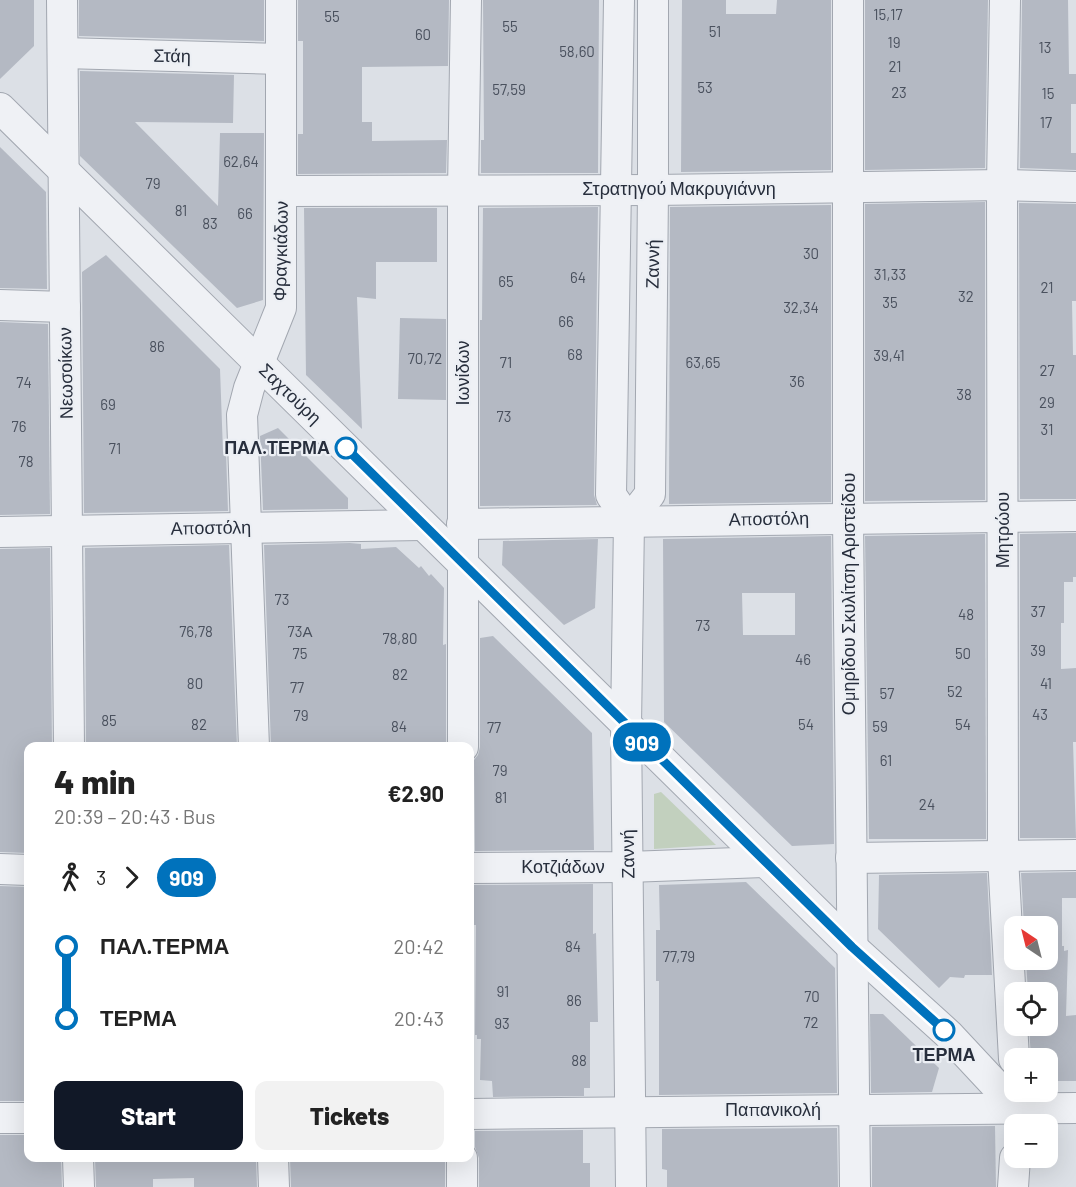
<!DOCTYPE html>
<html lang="en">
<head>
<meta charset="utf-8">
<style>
	body { margin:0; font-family:Barlow,sans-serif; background:#f2f2f2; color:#222; height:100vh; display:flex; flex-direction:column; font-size:22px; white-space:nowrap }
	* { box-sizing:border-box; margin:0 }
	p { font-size:20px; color:#767676 }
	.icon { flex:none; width:33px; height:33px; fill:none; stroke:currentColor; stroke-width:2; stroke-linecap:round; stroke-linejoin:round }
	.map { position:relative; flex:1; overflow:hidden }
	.sheet { position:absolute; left:24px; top:742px; width:450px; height:420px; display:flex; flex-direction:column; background:#fff; border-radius:12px; box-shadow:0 6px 24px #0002 }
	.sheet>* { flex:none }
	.badge { padding:0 12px; border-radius:20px; font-size:21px; line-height:39px }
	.needle { width:39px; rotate:325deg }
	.buttons { position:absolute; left:1004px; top:916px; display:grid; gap:12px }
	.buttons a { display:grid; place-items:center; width:54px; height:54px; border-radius:12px; background:#fff; box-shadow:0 6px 24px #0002; font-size:30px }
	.map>.badge { position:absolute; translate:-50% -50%; box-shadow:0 0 0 3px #fff }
	.legs { display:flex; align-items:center; gap:9px; height:66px; padding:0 30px; font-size:20px }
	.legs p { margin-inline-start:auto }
	.overview { display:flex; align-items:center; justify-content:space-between; height:102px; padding:0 30px }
	h1 { font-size:33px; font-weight:800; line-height:45px }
	.button { display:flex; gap:12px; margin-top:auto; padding:12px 30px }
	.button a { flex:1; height:69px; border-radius:12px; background:#111827; color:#fff; font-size:24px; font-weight:800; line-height:69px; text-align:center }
	.button a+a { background:#f2f2f2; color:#222 }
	ul { padding:0 30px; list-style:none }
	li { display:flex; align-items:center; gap:21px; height:72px; font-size:22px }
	li i { display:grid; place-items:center; width:9px; height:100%; margin:0 8px; background:currentColor }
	li i::after { content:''; width:15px; height:15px; margin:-8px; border:4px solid; border-radius:50%; background:#fff }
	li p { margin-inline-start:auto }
	li:first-child i { background:linear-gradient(#0000 50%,currentColor 0) }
	li:last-child i { background:linear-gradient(currentColor 50%,#0000 0) }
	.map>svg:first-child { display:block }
</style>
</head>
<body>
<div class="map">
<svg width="1076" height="1187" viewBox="0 0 1076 1187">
	<rect width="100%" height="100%" fill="#dce0e6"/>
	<path fill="#c2d0be" d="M661 792 716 845 654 849V794Z"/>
	<g fill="#b4b9c3" fill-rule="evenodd">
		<path d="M0 0H34V46L0 79Z"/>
		<path d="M79 0H264V41L79 36Z"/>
		<path d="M298 0H449L448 66 362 67V122H372V141L447 140 446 173 298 174V134H303V41H298Z"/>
		<path d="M483 0H599L598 173H481V140H484Z"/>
		<path d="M682 0H726V14H776L777 0H831V170L681 172Z"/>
		<path d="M865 0H988L985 168 865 170Z"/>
		<path d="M1022 0H1068L1069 74H1076V104H1071V153H1076V170L1020 168Z"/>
		<path d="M80 71 234 75 233 123 135 122 218 206 220 133H264L263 300 237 308 80 156Z"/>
		<path d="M0 147 46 192 47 289 0 288Z"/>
		<path d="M985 202V500L865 501V204Z"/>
		<path d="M1019 203 1076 204V301H1072L1073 355H1076V499H1020Z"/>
		<path d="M831 205V502L669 504 670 207Z"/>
		<path d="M598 207 594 495 597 505 480 506V320H482L483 208Z"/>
		<path d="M304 208H437V262H376V299L357 297 362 429 306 375Z"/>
		<path d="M106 255 220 369 223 452 226 451 228 511 84 513 82 272Z"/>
		<path d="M400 318 446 319V400L398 399Z"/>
		<path d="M0 322 48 324 50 514 0 515Z"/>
		<path d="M278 428 348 498V509L263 510 260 436Z"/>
		<path d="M1076 533V577H1073V582H1064V623H1061V669L1076 668V742H1073L1076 838H1020V534Z"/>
		<path d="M985 534 986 839H869L865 536Z"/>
		<path d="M831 536 834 844 792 846 664 722 663 539ZM742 593H795V635H743Z"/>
		<path d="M598 539 595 608 564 625 502 565 503 541Z"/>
		<path d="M350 543 361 544V549L396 547 419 568 421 566 429 576 431 574 444 588 443 645 446 644V747H271L264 545Z"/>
		<path d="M229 545 237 747H86L85 548Z"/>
		<path d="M50 548 52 747H28V853L0 852V549Z"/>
		<path d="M493 636 592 733 594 850 475 851 474 760 478 755 480 747V638Z"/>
		<path d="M1076 872V898H1062V946H1064V951L1068 950 1066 1016 1076 1015V1081H1054L1047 1074V1059H1031L1029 1026H1047V993H1028L1026 960H1047V927H1024L1021 873Z"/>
		<path d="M987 873 992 975H965L964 978 950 977 939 988 878 929 879 875Z"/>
		<path d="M746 882 835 968 837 1093 659 1095V981H656V930H660L659 885Z"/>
		<path d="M593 884V934L596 933 598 1022H590V1088H584V1096L493 1097 492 1081 480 1080 481 1039H477V1035H475L476 925H473L474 885Z"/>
		<path d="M0 886 28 887V1101H0Z"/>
		<path d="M870 1014H883L939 1068 932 1092 871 1093Z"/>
		<path d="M995 1126 996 1187H872V1127Z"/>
		<path d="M837 1128 838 1187H667V1170L662 1169V1129Z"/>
		<path d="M583 1130V1163H590V1187H479V1158L475 1147V1131Z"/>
		<path d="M0 1135H28V1158H61L62 1187H0Z"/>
		<path d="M95 1158H256L257 1187H194V1178L153 1179V1187H96Z"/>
		<path d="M290 1158H445V1187H291Z"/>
	</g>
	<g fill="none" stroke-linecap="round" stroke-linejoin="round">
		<g stroke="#a2a7b0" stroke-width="32">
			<g id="minor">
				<path d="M62 0C63 249 68 498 69 747"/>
				<path d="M619 0 611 495 629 521 626 726 631 1187"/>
				<path d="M848 0V518L855 1187"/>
				<path d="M1005 0 1002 185 1003 857 1014 1059"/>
				<path d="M63 53 281 59"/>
				<path d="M0 108 852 947 948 1034 1017 1108"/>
				<path d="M282 191 653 190 1002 185 1076 187"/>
				<path d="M0 305 65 307"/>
				<path d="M629 521 650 494 653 190V0"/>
				<path d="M462 524 1076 516"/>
				<path d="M0 532 422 525"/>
				<path d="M254 747 242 415 249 388 281 308V0"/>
				<path d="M463 747V191L466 0"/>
				<path d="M851 858 1076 855"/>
				<path d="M470 868 628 867 765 862"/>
				<path d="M0 869 28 870"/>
				<path d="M470 1114 1076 1108"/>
				<path d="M0 1118H28"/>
				<path d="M78 1158 79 1187"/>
				<path d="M273 1158 274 1187"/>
				<path d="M462 1158V1187"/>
				<path d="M1013 1187 1015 1158"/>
			</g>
		</g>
		<use href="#minor" stroke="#eff1f5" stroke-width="30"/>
	</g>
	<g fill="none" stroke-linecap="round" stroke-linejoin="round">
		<g stroke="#fff" stroke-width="14">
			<path id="line-1" d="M346 448 852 947 944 1030"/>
		</g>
		<use href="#line-1" stroke="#0072bc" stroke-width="9"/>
	</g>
	<g fill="#fff" stroke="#0072bc" stroke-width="3">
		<circle cx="346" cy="448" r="10"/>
		<circle cx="944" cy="1030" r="10"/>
	</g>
	<g text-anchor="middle" stroke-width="4.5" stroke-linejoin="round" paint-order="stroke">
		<g font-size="15" fill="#4a515e">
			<text x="888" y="20">15,17</text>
			<text x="332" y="22">55</text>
			<text x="510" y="32">55</text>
			<text x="715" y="37">51</text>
			<text x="423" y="40">60</text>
			<text x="894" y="48">19</text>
			<text x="1045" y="53">13</text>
			<text x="577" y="57">58,60</text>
			<text x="895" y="72">21</text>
			<text x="705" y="93">53</text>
			<text x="509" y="95">57,59</text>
			<text x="899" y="98">23</text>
			<text x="1048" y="99">15</text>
			<text x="1046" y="128">17</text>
			<text x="241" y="167">62,64</text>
			<text x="153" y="189">79</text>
			<text x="181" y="216">81</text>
			<text x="245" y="219">66</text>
			<text x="210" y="229">83</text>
			<text x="811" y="259">30</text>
			<text x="890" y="280">31,33</text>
			<text x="578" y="283">64</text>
			<text x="506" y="287">65</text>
			<text x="1047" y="293">21</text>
			<text x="966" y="302">32</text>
			<text x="890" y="308">35</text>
			<text x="801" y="313">32,34</text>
			<text x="566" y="327">66</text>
			<text x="157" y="352">86</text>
			<text x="575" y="360">68</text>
			<text x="889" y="361">39,41</text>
			<text x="425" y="364">70,72</text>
			<text x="506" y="368">71</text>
			<text x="703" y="368">63,65</text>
			<text x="1047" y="376">27</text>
			<text x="797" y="387">36</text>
			<text x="24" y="388">74</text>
			<text x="964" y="400">38</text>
			<text x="1047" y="408">29</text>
			<text x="108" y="410">69</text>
			<text x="504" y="422">73</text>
			<text x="19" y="432">76</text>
			<text x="1047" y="435">31</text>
			<text x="115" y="454">71</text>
			<text x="26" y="467">78</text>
			<text x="282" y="605">73</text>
			<text x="1038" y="617">37</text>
			<text x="966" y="620">48</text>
			<text x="703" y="631">73</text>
			<text x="196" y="637">76,78</text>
			<text x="300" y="637">73Α</text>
			<text x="400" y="644">78,80</text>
			<text x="1038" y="656">39</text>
			<text x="300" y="659">75</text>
			<text x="963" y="659">50</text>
			<text x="803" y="665">46</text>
			<text x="400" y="680">82</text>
			<text x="195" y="689">80</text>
			<text x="1046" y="689">41</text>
			<text x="297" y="693">77</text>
			<text x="955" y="697">52</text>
			<text x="887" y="699">57</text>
			<text x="1040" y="720">43</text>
			<text x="301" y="721">79</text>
			<text x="109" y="726">85</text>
			<text x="199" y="730">82</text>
			<text x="806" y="730">54</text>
			<text x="963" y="730">54</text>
			<text x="399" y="732">84</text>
			<text x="880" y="732">59</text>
			<text x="494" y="733">77</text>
			<text x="886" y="766">61</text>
			<text x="500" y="776">79</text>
			<text x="501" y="803">81</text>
			<text x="927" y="810">24</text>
			<text x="573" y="952">84</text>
			<text x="679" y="962">77,79</text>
			<text x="503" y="997">91</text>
			<text x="812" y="1002">70</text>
			<text x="574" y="1006">86</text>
			<text x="811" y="1028">72</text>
			<text x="502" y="1029">93</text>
			<text x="579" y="1066">88</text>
		</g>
		<g font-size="18" fill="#272e3c" stroke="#eceff4">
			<text transform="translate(172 56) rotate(1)" y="6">Στάη</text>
			<text x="679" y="195">Στρατηγού Μακρυγιάννη</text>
			<text transform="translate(281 251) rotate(-89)" y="6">Φραγκιάδων</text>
			<text transform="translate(653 264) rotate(-89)" y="6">Ζαννή</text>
			<text transform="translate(66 373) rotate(-91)" y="6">Νεωσοίκων</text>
			<text transform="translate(463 373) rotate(-90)" y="6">Ιωνίδων</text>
			<text transform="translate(290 394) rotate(44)" y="6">Σαχτούρη</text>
			<text transform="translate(769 519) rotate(-1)" y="6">Αποστόλη</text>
			<text transform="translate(211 528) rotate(-1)" y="6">Αποστόλη</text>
			<text transform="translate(1003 530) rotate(-90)" y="6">Μητρώου</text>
			<text transform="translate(849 594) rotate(-90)" y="6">Ομηρίδου Σκυλίτση Αριστείδου</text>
			<text transform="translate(628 854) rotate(-91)" y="6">Ζαννή</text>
			<text x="563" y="873">Κοτζιάδων</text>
			<text x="773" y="1116">Παπανικολή</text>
		</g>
		<g font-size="18" font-weight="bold" fill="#272e3c" stroke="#eceff4" text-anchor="end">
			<text x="330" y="454">ΠΑΛ.ΤΕΡΜΑ</text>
			<text x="944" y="1061" text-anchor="middle">ΤΕΡΜΑ</text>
		</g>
	</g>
</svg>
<div class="buttons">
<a><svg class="needle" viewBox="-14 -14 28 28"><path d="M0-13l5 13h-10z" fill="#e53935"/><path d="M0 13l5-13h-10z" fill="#767676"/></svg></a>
<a><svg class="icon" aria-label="locate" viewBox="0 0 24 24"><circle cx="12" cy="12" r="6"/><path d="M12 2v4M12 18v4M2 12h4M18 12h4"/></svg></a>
<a>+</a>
<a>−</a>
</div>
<b class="badge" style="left:642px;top:742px;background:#0072bc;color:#fff">909</b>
<section class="sheet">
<div class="overview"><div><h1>4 min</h1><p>20:39 – 20:43 · Bus</p></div><b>€2.90</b></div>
<div class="legs"><svg class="icon" aria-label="walk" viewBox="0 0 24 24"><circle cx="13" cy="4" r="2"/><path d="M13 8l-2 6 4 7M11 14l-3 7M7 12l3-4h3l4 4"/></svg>3<svg class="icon" aria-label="forward" viewBox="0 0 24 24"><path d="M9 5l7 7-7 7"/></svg><b class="badge" style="background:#0072bc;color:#fff">909</b></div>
<ul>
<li><i style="color:#0072bc"></i><b>ΠΑΛ.ΤΕΡΜΑ</b><p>20:42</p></li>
<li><i style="color:#0072bc"></i><b>ΤΕΡΜΑ</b><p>20:43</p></li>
</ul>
<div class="button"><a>Start</a><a>Tickets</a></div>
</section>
</div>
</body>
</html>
